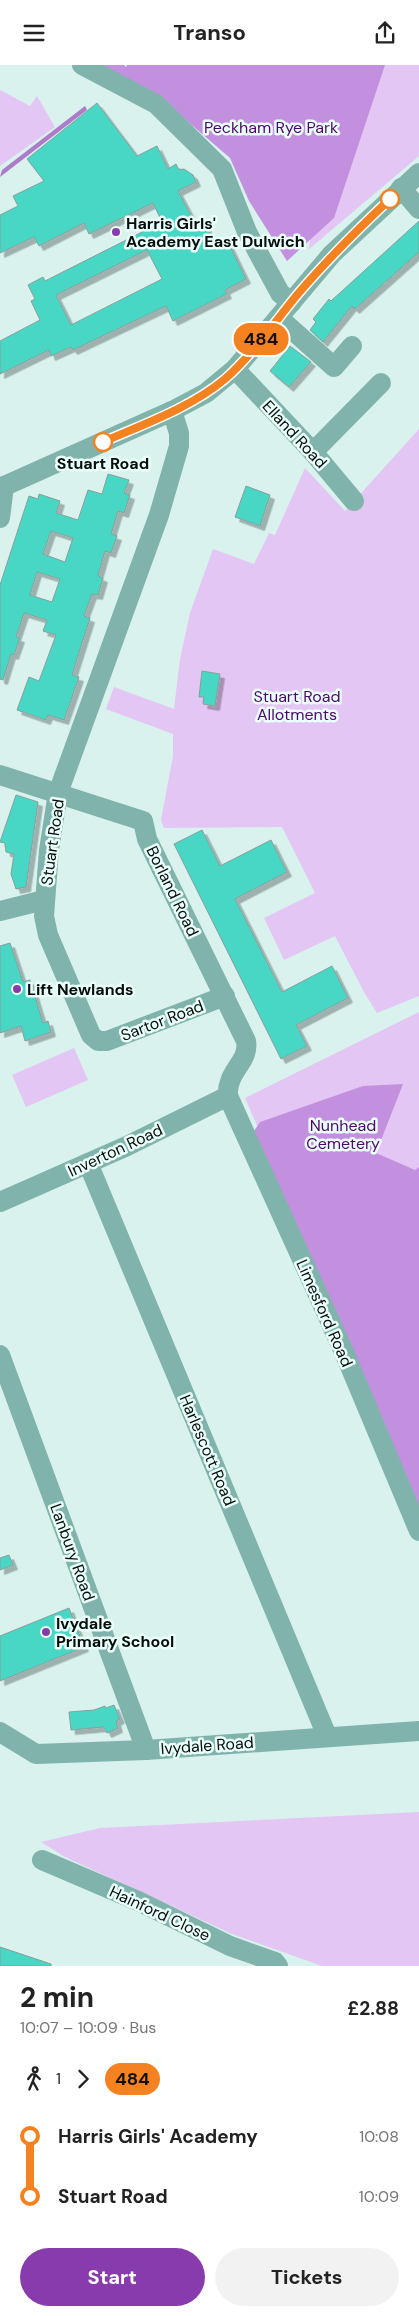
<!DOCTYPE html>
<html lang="en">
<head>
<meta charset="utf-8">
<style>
	body { margin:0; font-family:"DM Sans",sans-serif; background:#f2f2f2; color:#222; height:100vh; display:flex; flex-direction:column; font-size:19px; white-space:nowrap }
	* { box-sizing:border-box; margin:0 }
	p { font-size:16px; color:#767676 }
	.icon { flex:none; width:28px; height:28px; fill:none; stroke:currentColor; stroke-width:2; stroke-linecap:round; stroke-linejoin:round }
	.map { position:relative; height:1901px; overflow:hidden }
	.details { display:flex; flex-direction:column; background:#fff; flex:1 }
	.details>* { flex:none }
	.badge { padding:0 10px; border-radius:16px; font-size:18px; line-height:32px }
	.map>.badge { position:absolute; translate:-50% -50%; box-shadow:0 0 0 2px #fff }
	.legs { display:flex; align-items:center; gap:8px; height:55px; padding:0 20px; font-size:16px }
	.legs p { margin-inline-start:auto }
	.summary { display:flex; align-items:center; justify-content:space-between; height:85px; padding:0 20px }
	h1 { font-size:28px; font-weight:700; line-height:38px }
	.cta { display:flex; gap:10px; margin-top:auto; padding:10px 20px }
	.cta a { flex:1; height:58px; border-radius:30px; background:#873bac; color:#fff; font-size:20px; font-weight:700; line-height:58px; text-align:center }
	.cta a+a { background:#f2f2f2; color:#222 }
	ul { padding:0 20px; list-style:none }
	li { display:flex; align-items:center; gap:18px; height:60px; font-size:19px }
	li i { display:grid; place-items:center; width:8px; height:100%; margin:0 6px; background:currentColor }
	li i::after { content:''; width:12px; height:12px; margin:-6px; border:4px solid; border-radius:50%; background:#fff }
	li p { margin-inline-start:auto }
	li:first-child i { background:linear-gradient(#0000 50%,currentColor 0) }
	li:last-child i { background:linear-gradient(currentColor 50%,#0000 0) }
	header { display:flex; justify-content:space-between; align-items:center; height:65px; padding:0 20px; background:#fff; font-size:22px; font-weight:700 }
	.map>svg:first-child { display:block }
</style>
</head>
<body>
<header><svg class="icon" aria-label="menu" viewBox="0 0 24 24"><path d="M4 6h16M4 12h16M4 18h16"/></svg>Transo<svg class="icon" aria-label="share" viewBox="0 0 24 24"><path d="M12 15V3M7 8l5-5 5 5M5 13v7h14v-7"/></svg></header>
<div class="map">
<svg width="419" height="1901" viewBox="0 0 419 1901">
	<defs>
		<filter id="shadow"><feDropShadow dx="4.5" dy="4.5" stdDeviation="0" flood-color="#0004"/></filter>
	</defs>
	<rect width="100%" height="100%" fill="#d9f2ed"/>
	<g fill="#e3c6f4">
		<path d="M356 0H419V91L308 185Z"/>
		<path d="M0 25 30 41 37 31 55 62 0 101Z"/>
		<path d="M419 364V931L377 948 364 927 335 871 284 895 264 853 315 828 282 762 164 763 161 755 173 691V669L106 644 114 622 174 644 180 594 190 548 213 484 254 499 269 468 275 470 305 403 345 446Z"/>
		<path d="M419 947V1432L245 1033Z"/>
		<path d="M74 983 88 1015 26 1042 12 1010Z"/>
		<path d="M419 1747V1901H322L232 1869 65 1792 41 1777 100 1763Z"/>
	</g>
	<g fill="#c390df">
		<path d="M101 0H124L126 2 127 0H385L334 153 287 196 249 136 230 93 158 31Z"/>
		<path d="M403 1019 376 1088 415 1105 419 1102V1455L248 1075 260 1057 363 1021Z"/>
	</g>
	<path fill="#ad7bc9" d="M85 41 87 45 0 112 2 105Z"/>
	<g fill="#48d7c5" stroke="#879f9b" fill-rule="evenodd" filter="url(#shadow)">
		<path d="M97 38 137 91 157 81 168 104 176 99 179 105 184 104 193 110 196 117 178 126 196 160 204 157 215 179 226 173 246 214 225 225 227 229 173 256 166 241 73 285 71 282 51 291 49 285 0 309V276L40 255 31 236 35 234 28 220 43 212 45 216 162 157 153 138 89 169 84 158 39 181 34 172 0 188V150L18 141 13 131 44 116 27 94ZM147 185 162 214 71 260 56 230Z"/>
		<path d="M419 156V187L355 244 352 241 323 277 310 265 316 257 313 254 329 234 331 236Z"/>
		<path d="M290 281 311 297 289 322 270 306Z"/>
		<path d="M108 409 129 415 124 428 130 430 124 448 118 446 111 469 117 471 111 488 105 486 98 511 103 513 98 530 92 529 84 551 90 553 72 610 79 612 64 655 48 650 46 655 17 645 29 612 39 616 56 570 43 566 47 555 24 548 16 572 20 573 14 590 11 589 3 615 0 614V520L29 431 38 434 39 429 60 436 56 448 78 455 88 425 102 429ZM51 466 73 473 65 497 43 489ZM37 507 60 514 52 537 30 530Z"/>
		<path d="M246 421 270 430 260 461 235 452Z"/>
		<path d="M202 606 220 609 215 641 203 639 204 632H199Z"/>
		<path d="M16 730 38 737 26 822 16 824 11 809 14 789 6 787 5 778 0 777Z"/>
		<path d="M202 765 220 801 271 775 287 807 235 834 282 927 332 901 348 933 296 960 307 981 281 994 174 779Z"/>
		<path d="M10 878 23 917 30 915 43 958 48 956 51 967 25 976 21 961 0 968V881Z"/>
		<path d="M9 1490 13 1500 0 1505V1493Z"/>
		<path d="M69 1543 84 1582 0 1616V1571Z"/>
		<path d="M114 1640 120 1654 116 1656 118 1663 107 1668 104 1662 71 1665 69 1647 94 1645 105 1641 106 1643Z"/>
		<path d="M0 1882 51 1899V1901H0Z"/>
	</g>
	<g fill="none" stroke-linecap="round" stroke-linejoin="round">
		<g stroke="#80b3ab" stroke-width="20">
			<path d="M82 0 156 39 222 104 247 167 280 228 291 238"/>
			<path d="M401 123 419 144"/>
			<path d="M279 253 334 302 352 281"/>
			<path d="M235 304 313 387 354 436"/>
			<path d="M172 346 179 368V381L159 450 58 728 49 785 44 851 48 870 91 970 98 976H107L225 931"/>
			<path d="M313 387 381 318"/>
			<path d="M0 423 172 346 206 328 235 304 332 189 419 108"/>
			<path d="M0 453 4 421"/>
			<path d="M0 710 143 756 147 774 246 976C250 997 226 1006 228 1031L344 1287 419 1466"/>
			<path d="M0 846 44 835"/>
			<path d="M88 1098 327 1671"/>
			<path d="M0 1137 127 1081 228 1031"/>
			<path d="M0 1290 146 1685"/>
			<path d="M0 1667 36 1689 146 1685 419 1666"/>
			<path d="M42 1795 138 1836 230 1881 275 1897 278 1901"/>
		</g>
	</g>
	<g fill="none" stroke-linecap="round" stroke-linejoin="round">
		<g stroke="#fff" stroke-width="11">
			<path id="line-1" d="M103 377C144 359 190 343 225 314 252 290 274 258 297 230 326 196 357 165 390 134"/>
		</g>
		<use href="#line-1" stroke="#f58220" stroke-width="8"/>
	</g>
	<g fill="#fff" stroke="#f58220" stroke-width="2.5">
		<circle cx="390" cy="134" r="9"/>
		<circle cx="103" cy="377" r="9"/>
	</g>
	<g fill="#873bac" stroke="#eafefa" stroke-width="2">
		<circle cx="116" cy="167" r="5"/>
		<circle cx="17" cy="924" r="5"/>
		<circle cx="46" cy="1567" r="5"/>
	</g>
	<g text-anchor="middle" stroke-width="5" stroke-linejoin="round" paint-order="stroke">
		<g font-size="16" fill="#4d0669" stroke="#eafefa">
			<text x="271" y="68">Peckham Rye Park</text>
			<text x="297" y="637">Stuart Road<tspan x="297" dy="18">Allotments</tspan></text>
			<text x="343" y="1066">Nunhead<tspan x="343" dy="18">Cemetery</tspan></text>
		</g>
		<g font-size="16" font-weight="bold" fill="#060e0d" stroke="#eafefa" text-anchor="start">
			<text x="126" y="164">Harris Girls'<tspan x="126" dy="18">Academy East Dulwich</tspan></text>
			<text x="27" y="930">Lift Newlands</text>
			<text x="56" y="1564">Ivydale<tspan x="56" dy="18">Primary School</tspan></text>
		</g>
		<g font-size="16" fill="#060e0d" stroke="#eafefa">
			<text transform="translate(295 369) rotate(47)" y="6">Elland Road</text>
			<text transform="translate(52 777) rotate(-82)" y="6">Stuart Road</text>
			<text transform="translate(173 826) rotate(64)" y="6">Borland Road</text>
			<text transform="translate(162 955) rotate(-21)" y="6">Sartor Road</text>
			<text transform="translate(115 1085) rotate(-25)" y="6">Inverton Road</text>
			<text transform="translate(325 1248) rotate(66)" y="6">Limesford Road</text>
			<text transform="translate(208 1385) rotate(67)" y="6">Harlescott Road</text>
			<text transform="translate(73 1487) rotate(70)" y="6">Lanbury Road</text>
			<text transform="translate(207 1680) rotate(-4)" y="6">Ivydale Road</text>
			<text transform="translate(160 1848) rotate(25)" y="6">Hainford Close</text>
		</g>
		<g font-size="16" font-weight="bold" fill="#060e0d" stroke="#eafefa">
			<text x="103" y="404">Stuart Road</text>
		</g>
	</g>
</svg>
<b class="badge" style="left:261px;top:274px;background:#f58220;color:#111">484</b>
</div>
<section class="details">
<div class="summary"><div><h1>2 min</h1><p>10:07 – 10:09 · Bus</p></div><b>£2.88</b></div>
<div class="legs"><svg class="icon" aria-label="walk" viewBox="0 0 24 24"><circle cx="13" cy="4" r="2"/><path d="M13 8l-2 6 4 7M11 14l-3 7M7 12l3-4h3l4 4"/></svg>1<svg class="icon" aria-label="forward" viewBox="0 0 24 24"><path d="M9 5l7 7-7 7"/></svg><b class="badge" style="background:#f58220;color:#111">484</b></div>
<ul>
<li><i style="color:#f58220"></i><b>Harris Girls' Academy</b><p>10:08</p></li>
<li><i style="color:#f58220"></i><b>Stuart Road</b><p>10:09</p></li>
</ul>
<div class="cta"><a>Start</a><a>Tickets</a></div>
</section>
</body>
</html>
